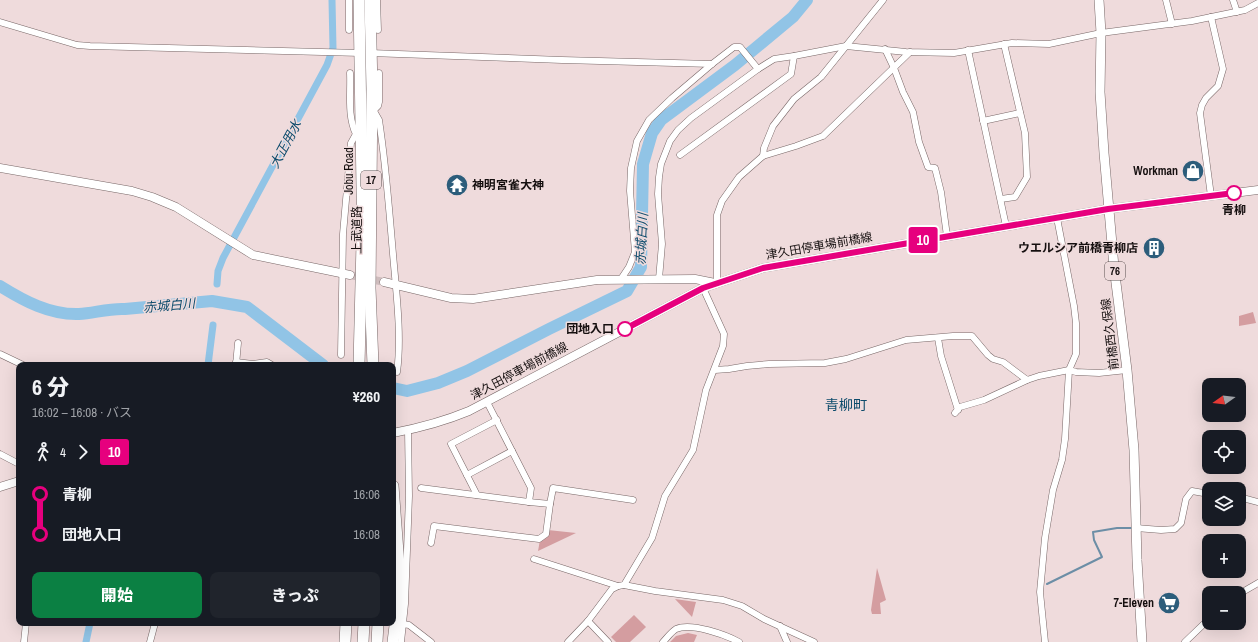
<!DOCTYPE html>
<html lang="ja">
<head>
<meta charset="utf-8">
<style>
	body { margin:0; font-family:"Archivo Narrow","Noto Sans JP",sans-serif; background:#20242c; color:#f1f3f6; height:100vh; display:flex; flex-direction:column; font-size:15px; white-space:nowrap }
	* { box-sizing:border-box; margin:0 }
	p { font-size:13px; color:#9ea1a6 }
	.icon { flex:none; width:22px; height:22px; fill:none; stroke:currentColor; stroke-width:2; stroke-linecap:round; stroke-linejoin:round }
	.map { position:relative; flex:1; overflow:hidden }
	.sheet { position:absolute; left:16px; top:362px; width:380px; height:264px; display:flex; flex-direction:column; background:#171b24; border-radius:8px; box-shadow:0 4px 16px #0002 }
	.sheet>* { flex:none }
	.badge { padding:0 8px; border-radius:3px; font-size:14px; line-height:26px }
	.needle { width:26px; rotate:256deg }
	.controls { position:absolute; left:1202px; top:378px; display:grid; gap:8px }
	.controls a { display:grid; place-items:center; width:44px; height:44px; border-radius:8px; background:#171b24; box-shadow:0 4px 16px #0002; font-size:20px }
	.map>.badge { position:absolute; translate:-50% -50%; box-shadow:0 0 0 2px #fff }
	.legs { display:flex; align-items:center; gap:6px; height:44px; padding:0 16px; font-size:13px }
	.legs p { margin-inline-start:auto }
	.overview { display:flex; align-items:center; justify-content:space-between; height:68px; padding:0 16px }
	h1 { font-size:22px; font-weight:800; line-height:30px }
	.primary-button { display:flex; gap:8px; margin-top:auto; padding:8px 16px }
	.primary-button a { flex:1; height:46px; border-radius:8px; background:#0b8043; color:#fff; font-size:16px; font-weight:800; line-height:46px; text-align:center }
	.primary-button a+a { background:#20242c; color:#f1f3f6 }
	ul { padding:0 16px; list-style:none }
	li { display:flex; align-items:center; gap:14px; height:40px; font-size:15px }
	li i { display:grid; place-items:center; width:6px; height:100%; margin:0 5px; background:currentColor }
	li i::after { content:''; width:10px; height:10px; margin:-5px; border:3px solid; border-radius:50%; background:#171b24 }
	li p { margin-inline-start:auto }
	li:first-child i { background:linear-gradient(#0000 50%,currentColor 0) }
	li:last-child i { background:linear-gradient(currentColor 50%,#0000 0) }
	.map>svg:first-child { display:block }
</style>
</head>
<body>
<div class="map">
<svg width="1258" height="642" viewBox="0 0 1258 642">
	<rect width="100%" height="100%" fill="#efdbdc"/>
	<g fill="#d49da0">
		<path d="M1253 312 1256 323 1239 326V316Z"/>
		<path d="M548 530 576 533 538 551 540 540Z"/>
		<path d="M877 568 886 600 880 603 881 614H872L871 610Z"/>
		<path d="M675 599 696 602 692 617Z"/>
		<path d="M634 615 646 627 630 642H616L611 637Z"/>
		<path d="M688 633 697 635 694 642H670L676 636Z"/>
	</g>
	<g fill="none" stroke-linecap="round" stroke-linejoin="round">
		<path stroke="#6c8ea6" stroke-width="2" d="M1047 584 1102 557 1094 540 1093 532 1117 528H1133"/>
		<g stroke="#91c4e6" stroke-width="7">
			<path d="M217 284 218 271 223 258 327 65 333 48 332 0"/>
			<path d="M208 365 213 325"/>
			<path d="M86 642 90 623"/>
		</g>
		<g stroke="#91c4e6" stroke-width="12">
			<path d="M0 286C24 301 50 315 79 314 94 313 110 308 125 309L212 301 247 307 323 365"/>
			<path d="M393 388 407 391 438 383 467 371 549 329 627 291 641 267 643 164 652 133 661 120 735 65 793 17 807 0"/>
		</g>
		<path stroke="#cebcbd" stroke-width="8" stroke-dasharray="8 4" stroke-linecap="butt" d="M350 275 384 282"/>
		<g stroke="#786767" stroke-width="7">
			<g id="street">
				<path d="M349 0V30"/>
				<path d="M377 0 378 30"/>
				<path d="M1166 0 1172 24"/>
				<path d="M1233 0 1237 12"/>
				<path d="M0 22 77 45 90 46 361 53"/>
				<path d="M885 49 894 68 903 92 913 112 919 142 928 167 935 168 941 192 947 236"/>
				<path d="M968 50 1006 226"/>
				<path d="M370 53 562 60 712 64"/>
				<path d="M350 73C351 92 347 116 356 134"/>
				<path d="M371 112 375 113 379 120C386 165 389 209 393 254 396 290 402 336 397 372"/>
				<path d="M372 112 378 106 379 102V73"/>
				<path d="M983 121 1020 113"/>
				<path d="M680 155 791 74 794 56"/>
				<path d="M763 156 796 146 823 136 910 52"/>
				<path d="M1211 196 1200 113 1202 105 1206 98 1218 86 1223 69 1211 17"/>
				<path d="M1001 199 1015 197 1027 177 1025 133 1004 44"/>
				<path d="M621 279 629 267 635 252 630 191 631 168 637 141 649 120 672 98 712 64 734 47H740L758 69"/>
				<path d="M659 279 662 244 658 194 659 177 661 164 670 141 678 130 691 118 758 69 774 59 794 56 846 46 906 52 954 53 1012 43 1049 44 1101 33 1192 21 1245 10 1258 3"/>
				<path d="M717 283V215L722 201 739 177 763 156 764 148 773 126 794 99 821 77 883 0"/>
				<path d="M938 338 941 356 958 410"/>
				<path d="M0 354 23 365"/>
				<path d="M341 355 343 234 351 143 356 134 361 129"/>
				<path d="M236 362 253 364 267 362 272 365"/>
				<path d="M236 365 238 343"/>
				<path d="M715 370 729 369 747 366 769 364 825 363 846 359 906 340 953 336H972L988 355 993 359 1003 362 1027 380 1039 376 1069 370 1076 372 1099 373 1127 370"/>
				<path d="M955 413 960 407 984 400 1027 380"/>
				<path d="M0 454 19 464"/>
				<path d="M467 475 512 451"/>
				<path d="M421 488 529 502 531 488 487 402"/>
				<path d="M477 495 451 444 497 420"/>
				<path d="M1239 497 1258 502"/>
				<path d="M529 502 550 504 553 488 633 500"/>
				<path d="M1136 528 1161 530 1175 529 1181 523 1186 499 1192 491 1209 494"/>
				<path d="M431 543 434 526 539 539 546 534 550 504"/>
				<path d="M534 559 618 586"/>
				<path d="M624 585 655 591 723 600 742 606 764 619 814 642"/>
				<path d="M1239 594 1258 583"/>
				<path d="M588 621 608 642"/>
				<path d="M403 624 409 625 431 642"/>
				<path d="M780 626 787 642"/>
				<path d="M24 642 26 623"/>
				<path d="M150 642 155 623"/>
				<path d="M401 642 405 604 409 496 408 430"/>
				<path d="M568 642 588 621 612 589 618 586 624 585 652 538 665 496 693 450 706 390 723 346 724 334 703 288"/>
				<path d="M663 642C667 638 671 632 676 629 691 622 726 635 739 642"/>
				<path d="M1045 642 1040 592 1045 538 1053 490 1062 460 1065 439 1069 370 1076 354V323L1074 306 1057 218"/>
				<path d="M1185 642 1209 619"/>
			</g>
		</g>
		<g stroke="#786767" stroke-width="9">
			<g id="secondary">
				<path d="M0 168 132 191 152 197 176 207 253 255 350 275"/>
				<path d="M384 282 451 298 473 299 597 280 695 279 715 283"/>
				<path d="M393 433C419 428 445 421 469 411L703 288 763 268 1108 209 1258 190"/>
				<path d="M0 487 19 481"/>
			</g>
		</g>
		<g stroke="#786767" stroke-width="10">
			<path id="primary" d="M1099 0 1101 33 1100 92 1104 153 1114 267 1127 370 1134 450 1137 560 1142 642"/>
		</g>
		<g stroke="#786767" stroke-width="12">
			<g id="highway">
				<path d="M359 0 363 250"/>
				<path d="M370 0 372 89 370 288 373 365"/>
				<path d="M359 365 362 243"/>
				<path d="M393 486 399 566 398 602 393 642"/>
				<path d="M345 642 346 623"/>
				<path d="M363 642 364 623"/>
				<path d="M377 642 378 623"/>
			</g>
		</g>
		<use href="#street" stroke="#fff" stroke-width="6"/>
		<use href="#secondary" stroke="#fff" stroke-width="8"/>
		<use href="#primary" stroke="#fff" stroke-width="9"/>
		<use href="#highway" stroke="#fff" stroke-width="11"/>
	</g>
	<g fill="none" stroke-linecap="round" stroke-linejoin="round">
		<g stroke="#fff" stroke-width="9">
			<path id="line-1" d="M625 329 703 288 763 268 1108 209 1234 193"/>
		</g>
		<use href="#line-1" stroke="#e6007e" stroke-width="6"/>
	</g>
	<defs>
		<g id="shop-disc" transform="scale(1.15)"><circle r="9.5" fill="#2c5d7b" stroke="#efdbdc"/><path d="M-5-2.5h2.3a2.7 3.5 0 0 1 5.4 0H5L5.5 6h-11ZM-1.5-2.5h3a1.5 2.3 0 0 0-3 0Z" fill="#fff"/></g>
		<g id="temple-disc" transform="scale(1.15)"><circle r="9.5" fill="#2c5d7b" stroke="#efdbdc"/><path d="M0-6L5-2H3V0L6.5 2.5H4V6H1.5V3h-3V6H-4V2.5H-6.5L-3 0V-2H-5Z" fill="#fff"/></g>
		<g id="building-disc" transform="scale(1.15)"><circle r="9.5" fill="#2c5d7b" stroke="#efdbdc"/><path d="M-4-6H4V6H1V3H-1V6H-4ZM-2.5-4.3h1.7v1.8h-1.7ZM.8-4.3h1.7v1.8H.8ZM-2.5-1h1.7V.8h-1.7ZM.8-1h1.7V.8H.8Z" fill="#fff"/></g>
		<g id="supermarket-disc" transform="scale(1.15)"><circle r="9.5" fill="#2c5d7b" stroke="#efdbdc"/><path d="M-6-5.5h2.5l.6 2H6L4.5 2H-2.5L-4.4-4H-6ZM-1.5 3.2a1.3 1.3 0 1 0 .1 0ZM3 3.2a1.3 1.3 0 1 0 .1 0Z" fill="#fff"/></g>
	</defs>
	<g fill-rule="evenodd">
		<use href="#shop-disc" x="1193" y="171"/>
		<use href="#temple-disc" x="457" y="185"/>
		<use href="#building-disc" x="1154" y="248"/>
		<use href="#supermarket-disc" x="1169" y="603"/>
	</g>
	<g fill="#fff" stroke="#e6007e" stroke-width="2">
		<circle cx="1234" cy="193" r="7"/>
		<circle cx="625" cy="329" r="7"/>
	</g>
	<g text-anchor="middle" stroke-width="3" stroke-linejoin="round" paint-order="stroke">
		<g fill="#efdbdc" stroke="#564c4c" stroke-width="1">
			<rect x="361" y="171" width="20" height="18" rx="3"/>
			<rect x="1105" y="262" width="20" height="18" rx="3"/>
		</g>
		<g font-size="11" font-weight="bold" fill="#150f0f">
			<text x="371" y="184">17</text>
			<text x="1115" y="275">76</text>
		</g>
		<g font-size="12" fill="#150f0f" stroke="#efdbdc">
			<text transform="translate(349 171) rotate(-90)" y="4">Jobu Road</text>
			<text transform="translate(357 230) rotate(-90)" y="4">上武道路</text>
			<text transform="translate(819 246) rotate(-10)" y="4">津久田停車場前橋線</text>
			<text transform="translate(1110 334) rotate(-97)" y="4">前橋西久保線</text>
			<text transform="translate(519 371) rotate(-28)" y="4">津久田停車場前橋線</text>
		</g>
		<g font-size="12" font-weight="bold" fill="#150f0f" stroke="#efdbdc" text-anchor="end">
			<text x="1178" y="175">Workman</text>
			<text x="472" y="189" text-anchor="start">神明宮雀大神</text>
			<text x="1138" y="252">ウエルシア前橋青柳店</text>
			<text x="1154" y="607">7-Eleven</text>
		</g>
		<g font-size="12" font-weight="bold" fill="#150f0f" stroke="#efdbdc">
			<text x="1234" y="214">青柳</text>
			<text x="614" y="333" text-anchor="end">団地入口</text>
		</g>
		<g font-size="13" font-style="italic" fill="#0d4c6d" stroke="#efdbdc">
			<text transform="translate(285 144) rotate(-62)" y="5">大正用水</text>
			<text transform="translate(641 239) rotate(-87)" y="5">赤城白川</text>
			<text transform="translate(169 305) rotate(-5)" y="5">赤城白川</text>
		</g>
		<g font-size="14" fill="#0b4a6a" stroke="#efdbdc">
			<text x="846" y="410">青柳町</text>
		</g>
	</g>
</svg>
<div class="controls">
<a><svg class="needle" viewBox="-14 -14 28 28"><path d="M0-13l5 13h-10z" fill="#e53935"/><path d="M0 13l5-13h-10z" fill="#9ea1a6"/></svg></a>
<a><svg class="icon" aria-label="locate" viewBox="0 0 24 24"><circle cx="12" cy="12" r="6"/><path d="M12 2v4M12 18v4M2 12h4M18 12h4"/></svg></a>
<a><svg class="icon" aria-label="layers" viewBox="0 0 24 24"><path d="M12 4l9 5-9 5-9-5zM3 14l9 5 9-5"/></svg></a>
<a>+</a>
<a>−</a>
</div>
<b class="badge" style="left:923px;top:240px;background:#e6007e;color:#fff">10</b>
<section class="sheet">
<div class="overview"><div><h1>6 分</h1><p>16:02 – 16:08 · バス</p></div><b>¥260</b></div>
<div class="legs"><svg class="icon" aria-label="walk" viewBox="0 0 24 24"><circle cx="13" cy="4" r="2"/><path d="M13 8l-2 6 4 7M11 14l-3 7M7 12l3-4h3l4 4"/></svg>4<svg class="icon" aria-label="forward" viewBox="0 0 24 24"><path d="M9 5l7 7-7 7"/></svg><b class="badge" style="background:#e6007e;color:#fff">10</b></div>
<ul>
<li><i style="color:#e6007e"></i><b>青柳</b><p>16:06</p></li>
<li><i style="color:#e6007e"></i><b>団地入口</b><p>16:08</p></li>
</ul>
<div class="primary-button"><a>開始</a><a>きっぷ</a></div>
</section>
</div>
</body>
</html>
